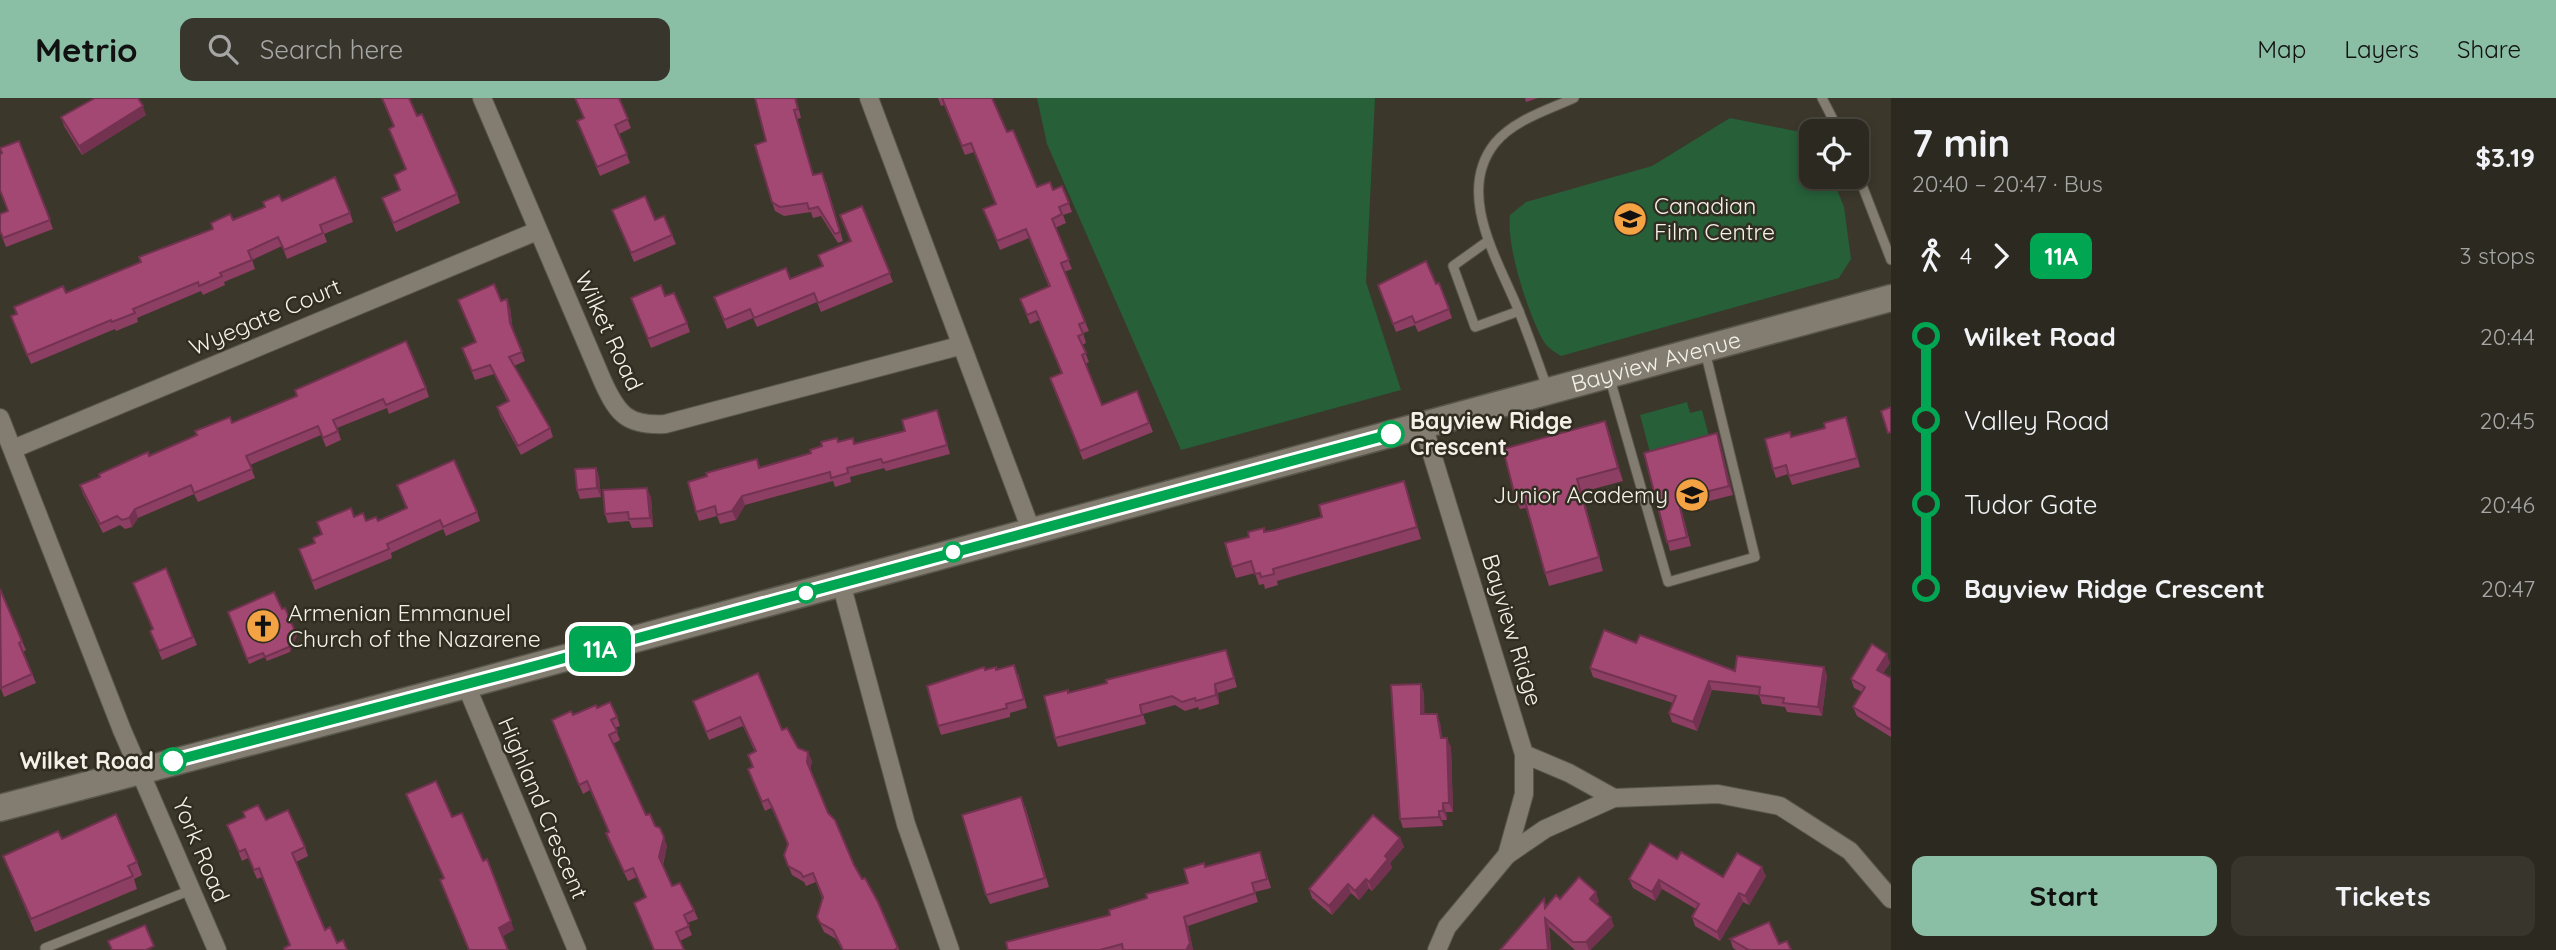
<!DOCTYPE html>
<html lang="en">
<head>
<meta charset="utf-8">
<style>
	body { margin:0; font-family:Quicksand,sans-serif; background:#38352d; color:#f1f3f6; height:100vh; display:flex; flex-direction:column; font-size:26px; white-space:nowrap }
	* { box-sizing:border-box; margin:0 }
	p { font-size:23px; color:#a6a6a5 }
	.icon { flex:none; width:38px; height:38px; fill:none; stroke:currentColor; stroke-width:2; stroke-linecap:round; stroke-linejoin:round }
	.map { position:relative; flex:1; overflow:hidden }
	.drawer { display:flex; flex-direction:column; background:#2c2920; width:665px }
	.drawer>* { flex:none }
	.badge { padding:0 14px; border-radius:10px; font-size:24px; line-height:46px }
	.tools { position:absolute; left:1799px; top:21px; display:grid; gap:14px }
	.tools a { display:grid; place-items:center; width:70px; height:70px; border-radius:14px; background:#2c2920; box-shadow:0 4px 10px #0003,0 0 0 2px #48453e; font-size:35px }
	.map>.badge { position:absolute; translate:-50% -50%; box-shadow:0 0 0 4px #fff }
	.legs { display:flex; align-items:center; gap:10px; height:77px; padding:0 21px; font-size:23px }
	.legs p { margin-inline-start:auto }
	.summary { display:flex; align-items:center; justify-content:space-between; height:119px; padding:0 21px }
	h1 { font-size:38px; font-weight:700; line-height:52px }
	.primary-button { display:flex; gap:14px; margin-top:auto; padding:14px 21px }
	.primary-button a { flex:1; height:80px; border-radius:14px; background:#8abfa5; color:#111; font-size:28px; font-weight:700; line-height:80px; text-align:center }
	.primary-button a+a { background:#38352d; color:#f1f3f6 }
	ul { padding:0 21px; list-style:none }
	li { display:flex; align-items:center; gap:24px; height:84px; font-size:26px }
	li i { display:grid; place-items:center; width:10px; height:100%; margin:0 9px; background:currentColor }
	li i::after { content:''; width:18px; height:18px; margin:-9px; border:5px solid; border-radius:50%; background:#2c2920 }
	li p { margin-inline-start:auto }
	li:first-child i { background:linear-gradient(#0000 50%,currentColor 0) }
	li:last-child i { background:linear-gradient(currentColor 50%,#0000 0) }
	header { display:flex; align-items:center; gap:42px; box-sizing:border-box; height:98px; padding:0 35px; background:#8abfa5; color:#111 }
	header strong { font-size:33px }
	nav { display:flex; gap:38px; margin-inline-start:auto; font-size:24px }
	.search { width:490px; height:63px; background:#38352d; display:flex; align-items:center; gap:18px; box-sizing:border-box; padding:0 24px; border-radius:14px; color:#a6a6a5; font-size:26px }
	main { display:flex; flex:1; min-height:0 }
	.map>svg:first-child { display:block }
</style>
</head>
<body>
<header>
<strong>Metrio</strong>
<div class="search"><svg class="icon" aria-label="search" viewBox="0 0 24 24"><circle cx="10" cy="10" r="6"/><path d="M15 15l6 6"/></svg>Search here</div>
<nav><a>Map</a><a>Layers</a><a>Share</a></nav>
</header>
<main>
<div class="map">
<svg width="1891" height="852" viewBox="0 0 1891 852">
	<rect width="100%" height="100%" fill="#3b372b"/>
	<g fill="#265f38">
		<path d="M1037 0H1375L1366 184 1401 292 1181 352 1047 46Z"/>
		<path d="M1730 20 1800 34 1811 43V79H1832L1844 109 1851 161 1839 180 1561 258C1555 254 1548 250 1544 244 1528 216 1506 148 1510 117L1526 104 1652 68Z"/>
		<path d="M1687 304 1690 315 1702 312 1710 342 1651 358 1640 317Z"/>
	</g>
	<g fill="none" stroke-linecap="round" stroke-linejoin="round">
		<g stroke="#58554b" stroke-width="11">
			<g id="service">
				<path d="M1822 0 1839 33"/>
				<path d="M1857 74 1891 162"/>
				<path d="M1488 143 1453 168 1475 229 1519 213"/>
				<path d="M1610 281 1668 484 1755 459 1705 253"/>
				<path d="M1548 292C1538 265 1529 238 1518 211 1498 162 1455 95 1495 45 1514 22 1548 12 1574 0"/>
				<path d="M45 850 191 792"/>
			</g>
		</g>
		<g stroke="#58554b" stroke-width="20">
			<g id="minor">
				<path d="M482 0 603 284C618 317 628 328 665 326L959 248"/>
				<path d="M869 0 1031 432"/>
				<path d="M0 320 122 632 217 852"/>
				<path d="M1423 327 1524 656 1569 675 1614 700 1718 696 1780 708 1850 753 1891 801"/>
				<path d="M13 351 537 133"/>
				<path d="M841 485 906 726 950 852"/>
				<path d="M466 587 577 852"/>
				<path d="M1507 757 1545 731 1614 700"/>
				<path d="M1437 852 1447 829 1507 757 1524 696V656"/>
			</g>
		</g>
		<g stroke="#58554b" stroke-width="29">
			<g id="secondary">
				<path id="s1" d="M0 710 466 587 1891 200"/>
			</g>
		</g>
		<use href="#service" stroke="#827d70" stroke-width="9"/>
		<use href="#minor" stroke="#827d70" stroke-width="18"/>
		<use href="#secondary" stroke="#827d70" stroke-width="26"/>
	</g>
	<g fill="#8c3e63">
		<path d="M619 0 631 30 619 36 630 65 600 78 577 23Z"/>
		<path d="M755 0H796L801 20 797 21 813 77 826 84 843 143 838 145 821 118 813 120 811 114 784 118 775 113 772 104 766 43Z"/>
		<path d="M938 0H992L1007 34 1037 89 1053 92 1062 88 1072 114 1063 117 1066 125 1055 130 1072 171 1064 174 1089 233 1083 235 1086 245 1082 247 1089 264 1085 266 1102 307 1137 293 1153 334 1083 362 1050 280 1062 275 1039 222 1030 226 1020 201 1049 189 1029 140 1000 152 983 111 995 106 974 54 965 57 944 7 941 8Z"/>
		<path d="M1525 0H1538L1526 4Z"/>
		<path d="M146 17 82 57 64 28 61 19Z"/>
		<path d="M417 18 457 96 460 105 396 134 382 100 400 92 406 72 389 31Z"/>
		<path d="M19 43 53 131 6 149 0 134 8 113Z"/>
		<path d="M282 103 350 115 353 124 324 136 327 144 287 161 282 148 252 162 255 171 224 184 225 187 203 197 201 193 137 220 138 224 116 233 115 231 31 266 14 227 17 216 141 164 213 131 211 125 233 122Z"/>
		<path d="M862 108 893 184 821 214 817 204 757 229 753 220 727 231 717 208 790 181 822 168 850 143Z"/>
		<path d="M612 112 655 122 672 137 676 146 634 164Z"/>
		<path d="M1439 185 1452 220 1418 234 1415 227 1396 234 1378 187 1436 186Z"/>
		<path d="M665 198 687 225 690 234 651 250 631 200Z"/>
		<path d="M501 203 510 210 513 233 525 263 514 268 550 330 553 339 521 357 500 318 497 309 508 304 494 276 475 282 462 250 475 244Z"/>
		<path d="M426 290 429 299 389 316 387 310 337 330 341 342 326 349 321 337 250 367 255 380 198 404 194 396 138 420 132 429 125 431 120 427 103 435 83 396 80 387 149 358 232 325Z"/>
		<path d="M937 312 950 356 886 373 884 370 850 379 851 384 835 389 833 383 745 407 736 422 720 426 717 418 699 423 696 414 707 378 757 361 760 369 811 355 839 344 855 346 905 333Z"/>
		<path d="M1605 323 1623 383 1582 394 1603 473 1549 488 1545 475 1526 410 1520 411 1515 398Z"/>
		<path d="M1849 328 1860 369 1792 387 1788 376 1776 380 1773 371 1792 339Z"/>
		<path d="M1717 335 1720 344 1733 397 1681 410 1691 448 1670 453 1644 355Z"/>
		<path d="M596 370 599 379 601 399 580 401 577 392Z"/>
		<path d="M1404 383 1421 441 1277 483 1278 487 1265 491 1264 486 1259 487 1255 475 1236 480 1232 469 1249 439 1322 419Z"/>
		<path d="M397 387 477 414 480 423 446 438 443 431 391 455 392 460 315 492 299 451 315 445 322 436 366 423H378L406 410Z"/>
		<path d="M651 399 653 429 632 430 629 423 608 425 605 416Z"/>
		<path d="M166 470 197 547 162 562 150 533 152 532Z"/>
		<path d="M0 491 22 543 26 552 23 554 36 585 4 599 0 588Z"/>
		<path d="M282 511 297 537 290 554 267 563 265 559 249 566 228 514Z"/>
		<path d="M1636 545 1735 573 1824 569 1827 578 1822 618 1787 614 1785 609 1762 606 1759 597 1712 592 1697 633 1672 624 1669 615 1673 605 1593 579 1590 570Z"/>
		<path d="M1226 552 1237 589 1218 595 1219 606 1199 612 1198 609 1185 613 1175 607 1143 616 1146 626 1058 649 1055 640 1068 595Z"/>
		<path d="M1890 565 1883 575 1891 580V639L1857 618 1853 609 1862 594 1854 590 1851 581Z"/>
		<path d="M985 572H996L1018 576 1027 610 1010 615V619L941 637 938 628Z"/>
		<path d="M1424 595V616L1440 625 1442 640 1451 649 1453 714H1446L1447 722H1442L1443 728 1403 730 1400 721Z"/>
		<path d="M693 603 782 632 798 650 812 663 810 672 828 715 854 767 878 804 899 852H842L836 841 824 834 817 819 822 800 816 784 806 788 804 784 792 777 784 757 788 746 777 720 771 710 765 713 751 680 748 671 753 669 748 657 755 654 743 628 709 642Z"/>
		<path d="M597 610 617 619 620 628 615 630 620 642 613 646 646 717 655 728 667 748 663 767 672 788 694 812 698 821 687 825 692 837 680 843 684 852H654L634 805 646 800 637 779 628 783 609 744 606 735 609 734 590 692 583 696 555 631Z"/>
		<path d="M1025 708 1049 789 990 806 986 797Z"/>
		<path d="M266 722 305 749 308 758 296 764 325 832 337 845 347 852 290 848 262 779 257 781 248 760 242 763 227 727Z"/>
		<path d="M1400 740 1404 749 1390 765 1392 770 1372 793 1369 790 1359 802 1351 795 1332 817 1312 800 1309 791Z"/>
		<path d="M62 741 137 764 142 777 134 781 137 791 35 834 3 758Z"/>
		<path d="M1677 761 1723 779 1766 778 1749 807 1743 804 1720 843 1695 828 1692 819 1696 811 1662 791 1655 803 1633 790 1629 781Z"/>
		<path d="M1263 763 1271 790 1255 794 1258 804 1188 828 1193 852H1008L1110 817 1147 800 1188 785 1205 769Z"/>
		<path d="M1544 801 1546 808 1560 801 1599 803 1597 806 1614 828 1590 852H1575L1549 829 1551 852H1500Z"/>
		<path d="M1730 841 1779 846 1791 852H1736L1733 850Z"/>
	</g>
	<g fill="#723250">
		<path d="M143 8 146 17 82 57 79 48Z"/>
		<path d="M507 201 510 210 513 234 510 225Z"/>
		<path d="M1605 323 1610 336 1623 383 1618 370Z"/>
		<path d="M1717 335 1720 344 1733 397 1729 388Z"/>
		<path d="M596 370 599 379 601 399 597 390Z"/>
		<path d="M1577 381 1582 394 1603 473 1599 459Z"/>
		<path d="M1404 383 1408 395 1421 441 1417 429Z"/>
		<path d="M647 390 651 399 653 429 650 420Z"/>
		<path d="M742 398 745 407 736 422 732 413Z"/>
		<path d="M135 411 138 420 132 429 129 420Z"/>
		<path d="M295 533 297 537 290 554 289 549Z"/>
		<path d="M1887 556 1890 565 1880 580 1877 572Z"/>
		<path d="M1824 569 1827 578 1822 618 1818 609Z"/>
		<path d="M1709 583 1712 592 1697 633 1693 624Z"/>
		<path d="M1215 586 1218 595 1219 606 1216 597Z"/>
		<path d="M1421 586 1424 595 1425 625 1421 616Z"/>
		<path d="M1437 616 1440 625 1444 649 1441 640Z"/>
		<path d="M1447 640 1451 649 1453 714 1449 705Z"/>
		<path d="M808 654 812 663 810 673 807 664Z"/>
		<path d="M1443 705 1446 714 1447 722 1443 713Z"/>
		<path d="M1439 713 1442 722 1443 728 1439 719Z"/>
		<path d="M664 739 667 748 662 768 659 759Z"/>
		<path d="M1400 740 1404 749 1390 765 1392 770 1372 793 1369 784 1385 758Z"/>
		<path d="M1762 769 1766 778 1749 807 1745 798Z"/>
		<path d="M1366 781 1369 790 1359 802 1355 793Z"/>
		<path d="M1659 782 1662 791 1655 803 1652 794Z"/>
		<path d="M1348 786 1351 795 1332 817 1329 808Z"/>
		<path d="M1596 794 1599 803 1594 810 1590 801Z"/>
		<path d="M1739 795 1743 804 1720 843 1717 834Z"/>
		<path d="M1184 819 1188 828 1193 852H1186Z"/>
		<path d="M1611 819 1614 828 1590 852H1589L1586 844Z"/>
		<path d="M1545 820 1549 829 1551 852H1548Z"/>
		<path d="M511 823 514 832 502 839 499 830Z"/>
	</g>
	<g fill="#a34873" stroke="#723250" stroke-width="2">
		<path d="M95 0H138L143 8 79 48 61 19Z"/>
		<path d="M382 0H409L417 18 422 16 457 96 393 125 382 100 400 92 394 77 406 71 389 31 394 28Z"/>
		<path d="M575 0H619L628 21 615 27 627 56 597 69 577 23 584 20Z"/>
		<path d="M755 0H795L798 11 794 12 813 77 822 75 840 134 835 136 818 109 809 111 807 105 780 109 772 104 755 47 766 43Z"/>
		<path d="M942 0H992L1007 34 1013 32 1037 89 1050 84 1053 92 1062 88 1069 105 1059 109 1062 116 1052 121 1069 162 1061 165 1085 224 1079 226 1083 236 1078 238 1086 255 1082 257 1102 307 1137 293 1149 325 1080 353 1050 280 1062 275 1036 213 1027 217 1020 201 1050 188 1026 131 997 143 983 111 996 106 971 45 962 48Z"/>
		<path d="M19 43 50 122 3 140 0 133V116L8 113 0 92V56L2 55 0 50Z"/>
		<path d="M335 79 350 115 320 127 323 135 284 152 278 139 248 153 252 162 220 175 222 178 199 188 198 184 133 211 135 215 112 224 111 222 27 257 11 218 17 216 14 209 63 188 66 195 141 164 139 159 213 131 211 125 230 116 233 122 265 109 263 104 279 97 282 103Z"/>
		<path d="M645 98 655 122 664 118 672 137 631 155 612 112Z"/>
		<path d="M862 108 890 175 818 205 814 195 754 220 750 211 724 222 714 199 786 170 790 181 823 168 818 157 851 143 840 117Z"/>
		<path d="M1426 163 1436 186 1439 185 1449 211 1415 225 1412 218 1393 226 1378 187Z"/>
		<path d="M494 186 501 203 507 201 510 225 522 254 509 259 550 330 518 348 497 309 509 303 490 267 472 273 462 250 476 244 458 202Z"/>
		<path d="M661 187 665 198 674 195 687 225 648 241 631 200Z"/>
		<path d="M406 243 426 290 386 307 383 301 333 322 338 333 323 340 318 328 246 358 252 371 194 395 191 387 135 411 129 420 122 422 117 418 100 426 80 387 100 379 99 376 148 354 149 358 197 337 195 333 230 319 232 325 297 298 295 292Z"/>
		<path d="M1891 309V334L1888 335 1881 313Z"/>
		<path d="M937 312 947 347 883 365 881 361 847 370 848 375 831 380 830 374 742 398 732 413 717 417 715 408 696 414 688 384 707 378 706 375 757 361 759 370 811 355 810 352 822 348 821 344 837 340 838 344 853 340 854 346 905 333 902 322Z"/>
		<path d="M1846 319 1857 360 1789 378 1786 367 1773 371 1765 341 1790 334 1791 339 1825 330 1824 325Z"/>
		<path d="M1605 323 1618 370 1577 381 1599 459 1545 475 1523 396 1515 398 1503 351Z"/>
		<path d="M1717 335 1729 388 1678 401 1687 439 1667 444 1644 355Z"/>
		<path d="M454 362 477 414 443 429 440 422 387 446 389 451 312 483 299 451 315 445 313 440 322 436 317 424 351 410 354 419 363 415 366 423 376 419 378 423 407 410 397 387Z"/>
		<path d="M596 370 597 390 577 392 575 371Z"/>
		<path d="M1404 383 1417 429 1273 471 1274 476 1261 479 1260 475 1255 476 1251 463 1232 469 1225 445 1249 439 1248 434 1264 430V434L1275 432 1322 419 1319 407Z"/>
		<path d="M647 390 650 420 629 421 628 414 605 416 603 392Z"/>
		<path d="M166 470 193 539 159 553 150 533 153 531 133 485Z"/>
		<path d="M0 491 22 543 19 545 32 576 1 590Z"/>
		<path d="M274 494 282 511 285 510 295 533 289 549 265 559 263 555 247 561 228 514Z"/>
		<path d="M1604 532 1636 545 1640 537 1735 573 1737 558 1824 569 1818 609 1783 605 1784 600 1759 597 1760 589 1709 583 1693 624 1669 615 1676 598 1590 570Z"/>
		<path d="M1872 546 1887 556 1877 572 1891 580V632L1853 609 1865 589 1851 581Z"/>
		<path d="M1226 552 1234 580 1215 586 1216 597 1196 603 1195 600 1182 604 1172 598 1140 607 1142 617 1055 640 1044 598 1068 592V595L1107 585 1106 582Z"/>
		<path d="M1014 567 1024 601 1006 606 1007 610 938 628 927 588 984 569 985 572 996 569V572Z"/>
		<path d="M758 575 782 632 787 630 798 650 808 654 807 664 828 715 835 722 854 767 862 781 865 780 878 804 898 850 894 852H843L833 832 820 825 817 819 823 799 813 775 803 779 801 775 788 768 784 757 788 746 773 711 768 701 762 704 748 671 753 669 748 657 756 653 740 619 706 634 693 603Z"/>
		<path d="M1421 586V616H1437L1441 640H1447L1449 705H1443V713H1439V719L1400 721 1391 587Z"/>
		<path d="M610 604 617 619 611 622 617 633 609 637 646 717 650 716 655 728 660 730 664 739 659 759 672 788 680 785 694 812 684 817 689 828 676 834 684 852H654L634 805 646 799 633 770 624 774 606 735 609 734 587 683 579 687 552 622 571 613 573 617 596 607 597 610Z"/>
		<path d="M436 683 452 719 462 715 483 763 487 761 511 823 499 830 508 852H469L440 782 444 780 406 696Z"/>
		<path d="M1021 699 1045 780 986 797 962 717Z"/>
		<path d="M258 707 266 722 288 712 305 749 292 755 325 832 330 829 337 845 343 842 347 852H285L284 850 290 847 259 770 254 772 245 751 239 754 227 727 245 719 243 714Z"/>
		<path d="M116 716 137 764 128 768 133 778 31 821 3 758 58 733 62 741Z"/>
		<path d="M1373 717 1400 740 1385 758 1388 761 1369 784 1366 781 1355 793 1348 786 1329 808 1309 791Z"/>
		<path d="M1650 745 1677 761 1681 754 1723 779 1737 755 1762 769 1745 798 1739 795 1717 834 1692 819 1699 806 1659 782 1652 794 1629 781Z"/>
		<path d="M1260 754 1267 781 1252 785 1255 795 1184 819 1190 845 1186 852H1123L1122 846 1100 852H1008L1006 844 1110 817 1109 812 1147 800 1146 796 1188 785 1184 771 1204 765 1205 769Z"/>
		<path d="M1579 779 1596 794 1590 801 1611 819 1586 844H1573L1545 820 1548 852H1500L1544 801 1545 810 1556 797 1560 801Z"/>
		<path d="M1769 824 1779 846 1787 843 1791 852H1746L1747 851 1730 841Z"/>
		<path d="M145 827 154 848 148 851 149 852H112L108 843Z"/>
	</g>
	<g fill="none" stroke-linecap="round" stroke-linejoin="round">
		<g stroke="#fff" stroke-width="16">
			<path id="line-1" d="M173 663 520 572 1391 336"/>
		</g>
		<use href="#line-1" stroke="#00a651" stroke-width="10"/>
	</g>
	<defs>
		<g id="university-disc" transform="scale(1.75)"><circle r="9.5" fill="#f4a344" stroke="#312d21"/><path d="M0-5L7-2L0 1L-7-2ZM-4 1L0 2.5L4 1V4Q0 6-4 4Z" fill="#111"/></g>
		<g id="school-disc" transform="scale(1.75)"><circle r="9.5" fill="#f4a344" stroke="#312d21"/><path d="M0-5L7-2L0 1L-7-2ZM-4 1L0 2.5L4 1V4Q0 6-4 4Z" fill="#111"/></g>
		<g id="church-disc" transform="scale(1.75)"><circle r="9.5" fill="#f4a344" stroke="#312d21"/><path d="M-1.2-6h2.4v3.5h3.3v2.4h-3.3V6h-2.4V-.1h-3.3v-2.4h3.3Z" fill="#111"/></g>
	</defs>
	<g fill-rule="evenodd">
		<use href="#university-disc" x="1630" y="121"/>
		<use href="#school-disc" x="1692" y="397"/>
		<use href="#church-disc" x="263" y="528"/>
	</g>
	<g fill="#fff" stroke="#00a651" stroke-width="3.5">
		<circle cx="1391" cy="336" r="12"/>
		<circle cx="953" cy="454" r="9"/>
		<circle cx="806" cy="495" r="9"/>
		<circle cx="173" cy="663" r="12"/>
	</g>
	<g text-anchor="middle" stroke-width="5" stroke-linejoin="round" paint-order="stroke">
		<g font-size="23" fill="#f3f1e9" stroke="#312d21" text-anchor="start">
			<text x="1654" y="116">Canadian<tspan x="1654" dy="26">Film Centre</tspan></text>
			<text x="1668" y="405" text-anchor="end">Junior Academy</text>
			<text x="288" y="523">Armenian Emmanuel<tspan x="288" dy="26">Church of the Nazarene</tspan></text>
		</g>
		<g font-size="23" fill="#f3f1e9" stroke="#312d21">
			<text transform="translate(265 219) rotate(-23)" y="8">Wyegate Court</text>
			<text transform="translate(609 233) rotate(65)" y="8">Wilket Road</text>
			<text dy="8" stroke="none"><textPath href="#s1" startOffset="1715">Bayview Avenue</textPath></text>
			<text transform="translate(1512 532) rotate(73)" y="8">Bayview Ridge</text>
			<text transform="translate(543 710) rotate(67)" y="8">Highland Crescent</text>
			<text transform="translate(201 752) rotate(67)" y="8">York Road</text>
		</g>
		<g font-size="23" font-weight="bold" fill="#f3f1e9" stroke="#312d21" text-anchor="start">
			<text x="1410" y="331">Bayview Ridge<tspan x="1410" dy="26">Crescent</tspan></text>
			<text x="154" y="671" text-anchor="end">Wilket Road</text>
		</g>
	</g>
</svg>
<div class="tools">
<a><svg class="icon" aria-label="locate" viewBox="0 0 24 24"><circle cx="12" cy="12" r="6"/><path d="M12 2v4M12 18v4M2 12h4M18 12h4"/></svg></a>
</div>
<b class="badge" style="left:600px;top:551px;background:#00a651;color:#fff">11A</b>
</div>
<section class="drawer">
<div class="summary"><div><h1>7 min</h1><p>20:40 – 20:47 · Bus</p></div><b>$3.19</b></div>
<div class="legs"><svg class="icon" aria-label="walk" viewBox="0 0 24 24"><circle cx="13" cy="4" r="2"/><path d="M13 8l-2 6 4 7M11 14l-3 7M7 12l3-4h3l4 4"/></svg>4<svg class="icon" aria-label="forward" viewBox="0 0 24 24"><path d="M9 5l7 7-7 7"/></svg><b class="badge" style="background:#00a651;color:#fff">11A</b><p>3 stops</p></div>
<ul>
<li><i style="color:#00a651"></i><b>Wilket Road</b><p>20:44</p></li>
<li><i style="color:#00a651"></i><span>Valley Road</span><p>20:45</p></li>
<li><i style="color:#00a651"></i><span>Tudor Gate</span><p>20:46</p></li>
<li><i style="color:#00a651"></i><b>Bayview Ridge Crescent</b><p>20:47</p></li>
</ul>
<div class="primary-button"><a>Start</a><a>Tickets</a></div>
</section>
</main>
</body>
</html>
